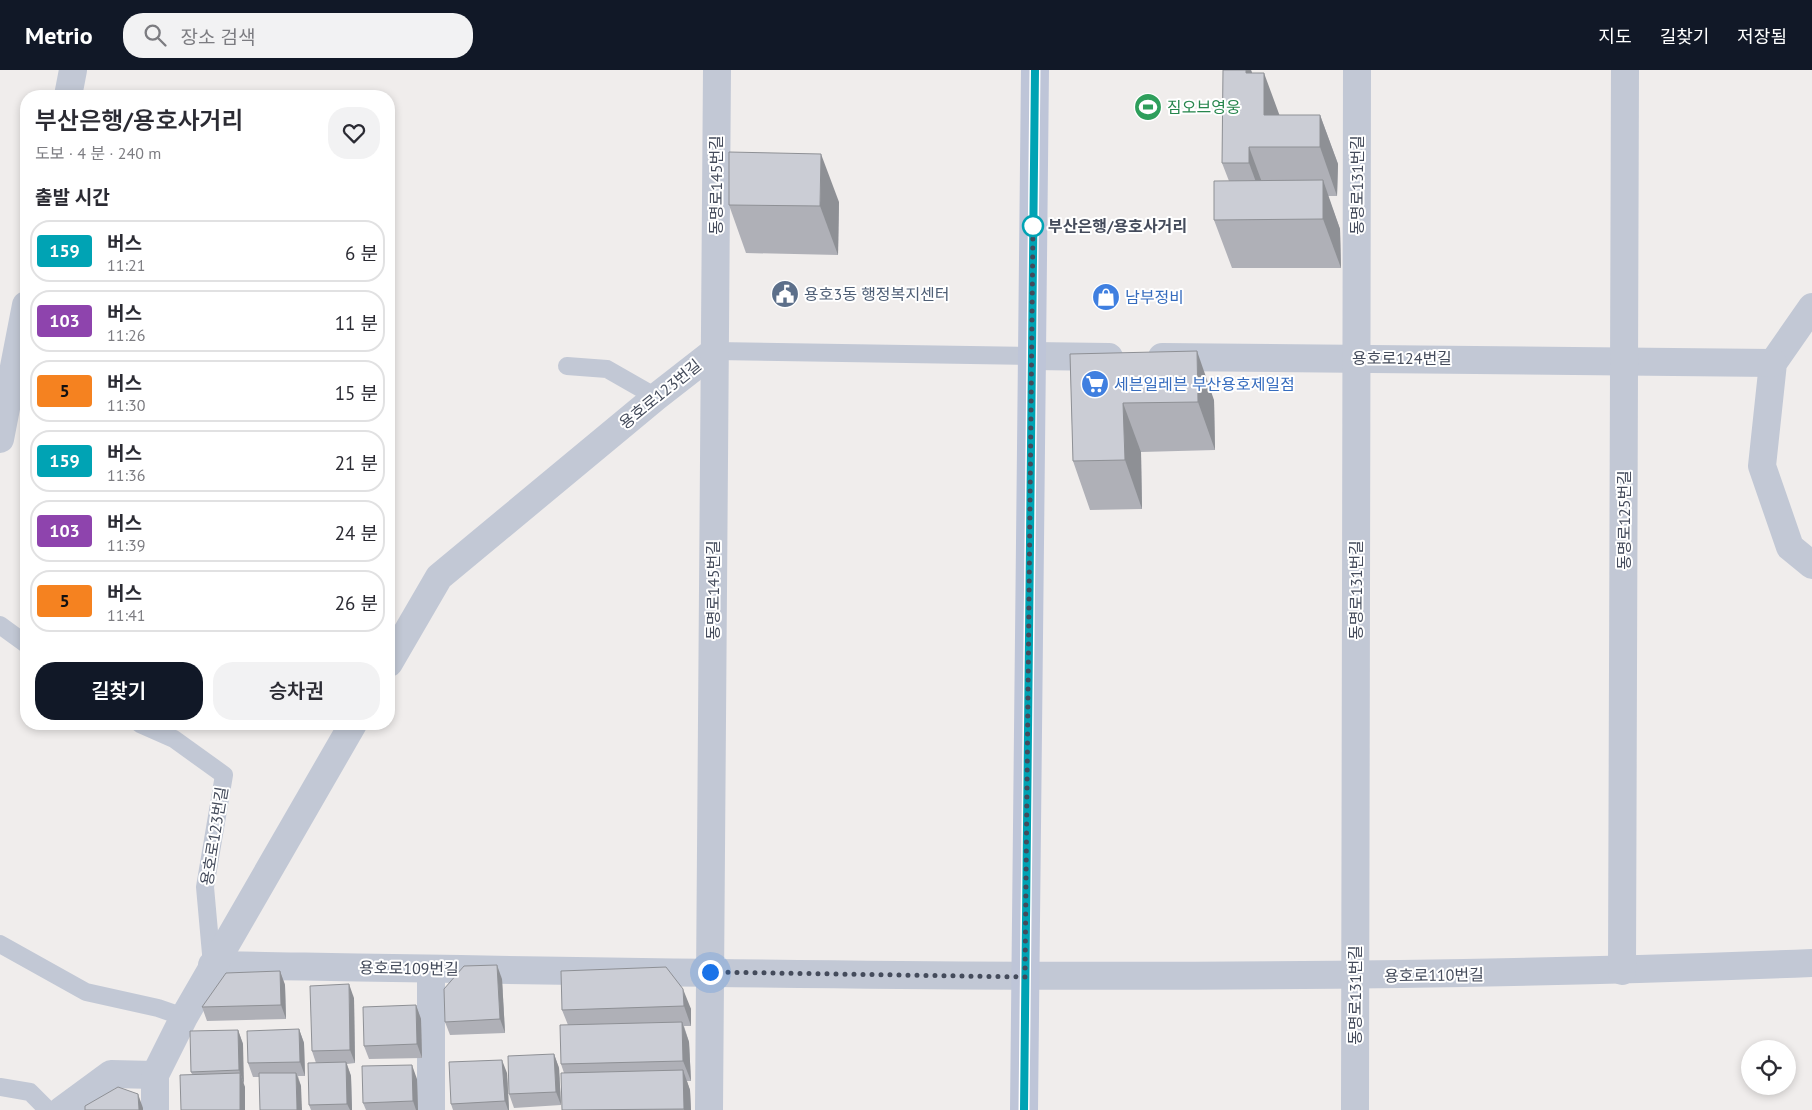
<!DOCTYPE html>
<html lang="ko">
<head>
<meta charset="utf-8">
<style>
	body { margin:0; font-family:"PT Sans","Noto Sans KR",sans-serif; background:#f2f2f3; color:#2b2b33; height:100vh; display:flex; flex-direction:column; font-size:19px; white-space:nowrap }
	* { box-sizing:border-box; margin:0 }
	p { font-size:16px; color:#7c7c81 }
	.icon { flex:none; width:28px; height:28px; fill:none; stroke:currentColor; stroke-width:2; stroke-linecap:round; stroke-linejoin:round }
	.map { position:relative; flex:1; overflow:hidden }
	.details { position:absolute; left:20px; top:20px; width:375px; height:640px; display:flex; flex-direction:column; background:#fff; border-radius:20px; box-shadow:0 2px 8px #0003 }
	.details>* { flex:none }
	.badge { padding:0 10px; border-radius:4px; font-size:18px; line-height:32px }
	.controls { position:absolute; left:1741px; top:970px; display:grid; gap:10px }
	.controls a { display:grid; place-items:center; width:55px; height:55px; border-radius:50%; background:#fff; box-shadow:0 2px 8px #0003; font-size:25px }
	.you { position:absolute; width:25px; height:25px; margin:-12px; border:4px solid #fff; border-radius:50%; background:#1a73e8; box-shadow:0 0 0 8px #1a73e833 }
	.map>.badge { position:absolute; translate:-50% -50%; box-shadow:0 0 0 2px #fff }
	h2 { padding:0 15px; font-size:19px; line-height:45px }
	.round { display:grid; place-items:center; flex:none; width:52px; height:52px; border-radius:20px; background:#f2f2f3 }
	.head { display:flex; align-items:center; justify-content:space-between; height:85px; padding:0 15px }
	h1 { font-size:24px; font-weight:600; line-height:38px }
	.cta { display:flex; gap:10px; margin-top:auto; padding:10px 15px }
	.cta a { flex:1; height:58px; border-radius:20px; background:#111827; color:#fff; font-size:20px; font-weight:600; line-height:58px; text-align:center }
	.cta a+a { background:#f2f2f3; color:#2b2b33 }
	ul { padding:0; list-style:none }
	li { display:flex; align-items:center; gap:15px; height:62px; margin:0 10px 8px; padding:0 5px; border:2px solid #e1e1e2; border-radius:20px }
	li div { flex:1 }
	li b { display:block; font-size:19px }
	li em { font-style:normal }
	li .badge { min-width:55px; font-weight:700; text-align:center }
	header { display:flex; align-items:center; gap:30px; box-sizing:border-box; height:70px; padding:0 25px; background:#111827; color:#fff }
	header strong { font-size:24px }
	nav { display:flex; gap:28px; margin-inline-start:auto; font-size:18px }
	.search { width:350px; height:45px; background:#f2f2f3; display:flex; align-items:center; gap:12px; box-sizing:border-box; padding:0 18px; border-radius:20px; color:#7c7c81; font-size:19px }
	.map>svg:first-child { display:block }
</style>
</head>
<body>
<header>
<strong>Metrio</strong>
<div class="search"><svg class="icon" aria-label="search" viewBox="0 0 24 24"><circle cx="10" cy="10" r="6"/><path d="M15 15l6 6"/></svg>장소 검색</div>
<nav><a>지도</a><a>길찾기</a><a>저장됨</a></nav>
</header>
<div class="map">
<svg width="1812" height="1040" viewBox="0 0 1812 1040">
	<rect width="100%" height="100%" fill="#f0edec"/>
	<g fill="none" stroke-linecap="round" stroke-linejoin="round">
		<g stroke="#c2c8d5" stroke-width="18">
			<path d="M715 281 1032 286"/>
			<path d="M567 296 607 299 656 327"/>
			<path d="M0 555 26 574"/>
			<path d="M140 654 174 669 224 705 205 817 212 895"/>
			<path d="M0 874 86 922 158 938 184 947"/>
			<path d="M0 1017 30 1022 48 1040"/>
		</g>
		<g stroke="#c2c8d5" stroke-width="28">
			<path d="M68 26 73 0"/>
			<path d="M1812 237 1773 293 1762 396 1790 477 1812 495"/>
			<path d="M1032 286 1109 287"/>
			<path d="M1162 287 1773 293"/>
			<path d="M0 369 26 235"/>
			<path d="M389 593 439 507 656 327 715 281"/>
			<path d="M212 895C746 904 1279 915 1812 893"/>
			<path d="M431 899V1040"/>
			<path d="M1622 901 1625 0"/>
			<path d="M62 1040 111 1004 155 1005"/>
			<path d="M155 1040V1005L184 947 353 654"/>
			<path d="M709 1040 717 0"/>
			<path d="M1355 1040 1357 0"/>
		</g>
		<path stroke="#bec5d8" stroke-width="28" d="M1024 1040 1035 0"/>
	</g>
	<g fill="#afb0b7">
		<path d="M1223 0H1251L1252 3 1279 45H1320L1338 94 1337 126H1328L1340 159 1341 198H1232L1214 150 1229 111 1222 93Z"/>
		<path d="M839 132 838 185 746 183 729 135Z"/>
		<path d="M1070 284 1214 330 1215 380 1141 382 1142 439 1090 440 1073 391Z"/>
		<path d="M666 897 691 939V956H684L689 972 691 1011H687L690 1020 691 1040H562L564 1003 561 994 568 955 562 940Z"/>
		<path d="M280 901 285 915 286 949 207 951 202 937Z"/>
		<path d="M502 909 505 963 450 965 445 952Z"/>
		<path d="M354 928 355 993 347 994 351 1006 352 1040H311L309 1035 316 993 312 981Z"/>
		<path d="M416 935 421 949 422 988 369 989 364 976Z"/>
		<path d="M299 959 304 973 305 1006H298L301 1016 259 1007H253L248 993Z"/>
		<path d="M238 960 243 974V1014L245 1017 192 1004 191 1002Z"/>
		<path d="M554 984 559 998 561 1035 514 1038 509 1024Z"/>
		<path d="M507 1003 509 1040H453L451 1034Z"/>
		<path d="M417 1009 418 1040H366L363 1033Z"/>
	</g>
	<g fill="#8e9095">
		<path d="M1246 0H1251L1264 35V3L1282 52 1276 77 1246 3Z"/>
		<path d="M1320 45 1338 94 1337 126 1320 77Z"/>
		<path d="M1249 77 1267 126V142L1249 93Z"/>
		<path d="M821 84 839 132 838 185 820 136Z"/>
		<path d="M1323 110 1340 159 1341 198 1323 149Z"/>
		<path d="M1197 281 1214 330 1215 380 1198 332Z"/>
		<path d="M1123 333 1141 382 1142 439 1125 390Z"/>
		<path d="M497 895 502 909 505 963 500 949Z"/>
		<path d="M280 901 285 915 286 949 281 935Z"/>
		<path d="M349 914 354 928 355 993 350 980Z"/>
		<path d="M683 919 691 939V956L684 936Z"/>
		<path d="M416 935 421 949 422 988 417 974Z"/>
		<path d="M682 952 689 972 691 1011 683 991Z"/>
		<path d="M299 959 304 973 305 1006 300 992Z"/>
		<path d="M238 960 243 974 244 1014 239 1000Z"/>
		<path d="M554 984 559 998 561 1035 556 1022Z"/>
		<path d="M502 990 507 1003 509 1040H508L505 1031Z"/>
		<path d="M346 992 351 1006 352 1040H350L347 1034Z"/>
		<path d="M412 995 417 1009 418 1040H416L413 1031Z"/>
		<path d="M683 1000 690 1020 691 1040H684V1039Z"/>
		<path d="M240 1003 245 1017V1040H240Z"/>
		<path d="M296 1003 301 1016 302 1040H297Z"/>
		<path d="M138 1024 143 1038V1040H139Z"/>
	</g>
	<g fill="#cbcdd5" stroke="#8e9095">
		<path d="M1223 0H1246V3H1264V45H1320V77H1249V93H1222Z"/>
		<path d="M729 82 821 84 820 136 729 135Z"/>
		<path d="M1323 110V149L1214 150V111Z"/>
		<path d="M1197 281 1198 332 1123 333 1125 390 1073 391 1070 284Z"/>
		<path d="M497 895 500 949 445 952 444 919 464 896Z"/>
		<path d="M666 897 683 919 684 936 562 940 561 901Z"/>
		<path d="M280 901 281 935 202 937 226 903Z"/>
		<path d="M349 914 350 980 312 981 310 916Z"/>
		<path d="M416 935 417 974 364 976 363 937Z"/>
		<path d="M682 952 683 991 561 994 560 955Z"/>
		<path d="M299 959 300 992 248 993 247 961Z"/>
		<path d="M238 960 239 1000 191 1002 190 961Z"/>
		<path d="M554 984 556 1022 509 1024 508 986Z"/>
		<path d="M502 990 505 1031 451 1034 449 992Z"/>
		<path d="M346 992 347 1034 309 1035 308 993Z"/>
		<path d="M412 995 413 1031 363 1033 362 996Z"/>
		<path d="M683 1000 684 1039 562 1040 561 1003Z"/>
		<path d="M240 1003V1040H181L180 1005Z"/>
		<path d="M259 1003H296L297 1040H260Z"/>
		<path d="M118 1017 138 1024 139 1040H85V1036Z"/>
	</g>
	<g fill="none" stroke-linecap="round" stroke-linejoin="round">
		<g stroke="#fff" stroke-width="11">
			<path id="line" d="M1024 1040 1035 0"/>
		</g>
		<use href="#line" stroke="#00a3b4" stroke-width="8"/>
		<path stroke="#444b5b" stroke-width="5" stroke-dasharray="0 9" d="M710 902 1025 907 1033 153V156"/>
	</g>
	<defs>
		<g id="stadium-disc" transform="scale(1.4375)"><circle r="9.5" fill="#2e9e5b" stroke="#fff"/><path d="M0-5a6.5 5 0 1 0 0 10a6.5 5 0 1 0 0-10ZM-3.5-1.8h7v3.6h-7Z" fill="#fff"/></g>
		<g id="civic-disc" transform="scale(1.4375)"><circle r="9.5" fill="#5c6f8a" stroke="#fff"/><path d="M-.6-6.5H3V-4.5H.6V-3L4-1V1h2V6H-6V1h2V-1L-.6-3ZM-1.2 2.5V6h2.4V2.5Z" fill="#fff"/></g>
		<g id="shop-disc" transform="scale(1.4375)"><circle r="9.5" fill="#3f7fe0" stroke="#fff"/><path d="M-5-2.5h2.3a2.7 3.5 0 0 1 5.4 0H5L5.5 6h-11ZM-1.5-2.5h3a1.5 2.3 0 0 0-3 0Z" fill="#fff"/></g>
		<g id="supermarket-disc" transform="scale(1.4375)"><circle r="9.5" fill="#3f7fe0" stroke="#fff"/><path d="M-6-5.5h2.5l.6 2H6L4.5 2H-2.5L-4.4-4H-6ZM-1.5 3.2a1.3 1.3 0 1 0 .1 0ZM3 3.2a1.3 1.3 0 1 0 .1 0Z" fill="#fff"/></g>
	</defs>
	<g fill-rule="evenodd">
		<use href="#stadium-disc" x="1148" y="37"/>
		<use href="#civic-disc" x="785" y="224"/>
		<use href="#shop-disc" x="1106" y="227"/>
		<use href="#supermarket-disc" x="1095" y="314"/>
	</g>
	<circle fill="#fff" stroke="#00a3b4" stroke-width="2.5" cx="1033" cy="156" r="10"/>
	<g text-anchor="middle" stroke-width="4" stroke-linejoin="round" paint-order="stroke">
		<g font-size="16" fill="#27864d" stroke="#fff" text-anchor="start">
			<text x="1167" y="43">짐오브영웅</text>
		</g>
		<g font-size="16" fill="#444b5b" stroke="#fff">
			<text transform="translate(716 115) rotate(-90)" y="6">동명로145번길</text>
			<text transform="translate(1357 115) rotate(-90)" y="6">동명로131번길</text>
			<text x="1402" y="294">용호로124번길</text>
			<text transform="translate(660 324) rotate(-39)" y="6">용호로123번길</text>
			<text transform="translate(1624 450) rotate(-90)" y="6">동명로125번길</text>
			<text transform="translate(713 520) rotate(-90)" y="6">동명로145번길</text>
			<text transform="translate(1356 520) rotate(-90)" y="6">동명로131번길</text>
			<text transform="translate(214 766) rotate(-81)" y="6">용호로123번길</text>
			<text transform="translate(409 898) rotate(1)" y="6">용호로109번길</text>
			<text transform="translate(1434 905) rotate(-1)" y="6">용호로110번길</text>
			<text transform="translate(1355 925) rotate(-90)" y="6">동명로131번길</text>
		</g>
		<g font-size="16" font-weight="bold" fill="#444b5b" stroke="#fff" text-anchor="start">
			<text x="1048" y="162">부산은행/용호사거리</text>
		</g>
		<g font-size="16" fill="#4e5e75" stroke="#fff" text-anchor="start">
			<text x="804" y="230">용호3동 행정복지센터</text>
		</g>
		<g font-size="16" fill="#366cbe" stroke="#fff" text-anchor="start">
			<text x="1125" y="233">남부정비</text>
			<text x="1114" y="320">세븐일레븐 부산용호제일점</text>
		</g>
	</g>
</svg>
<div class="controls">
<a><svg class="icon" aria-label="locate" viewBox="0 0 24 24"><circle cx="12" cy="12" r="6"/><path d="M12 2v4M12 18v4M2 12h4M18 12h4"/></svg></a>
</div>
<div class="you" style="left:710px;top:902px"></div>
<section class="details">
<div class="head"><div><h1>부산은행/용호사거리</h1><p>도보 · 4 분 · 240 m</p></div><a class="round"><svg class="icon" aria-label="heart" viewBox="0 0 24 24"><path d="M12 20l-8-8c-3-5 5-10 8-4 3-6 11-1 8 4z"/></svg></a></div>
<h2>출발 시간</h2>
<ul>
<li><span class="badge" style="background:#00a3b4;color:#fff">159</span><div><b>버스</b><p>11:21</p></div><em>6 분</em></li>
<li><span class="badge" style="background:#8e44ad;color:#fff">103</span><div><b>버스</b><p>11:26</p></div><em>11 분</em></li>
<li><span class="badge" style="background:#f58220;color:#111">5</span><div><b>버스</b><p>11:30</p></div><em>15 분</em></li>
<li><span class="badge" style="background:#00a3b4;color:#fff">159</span><div><b>버스</b><p>11:36</p></div><em>21 분</em></li>
<li><span class="badge" style="background:#8e44ad;color:#fff">103</span><div><b>버스</b><p>11:39</p></div><em>24 분</em></li>
<li><span class="badge" style="background:#f58220;color:#111">5</span><div><b>버스</b><p>11:41</p></div><em>26 분</em></li>
</ul>
<div class="cta"><a>길찾기</a><a>승차권</a></div>
</section>
</div>
</body>
</html>
